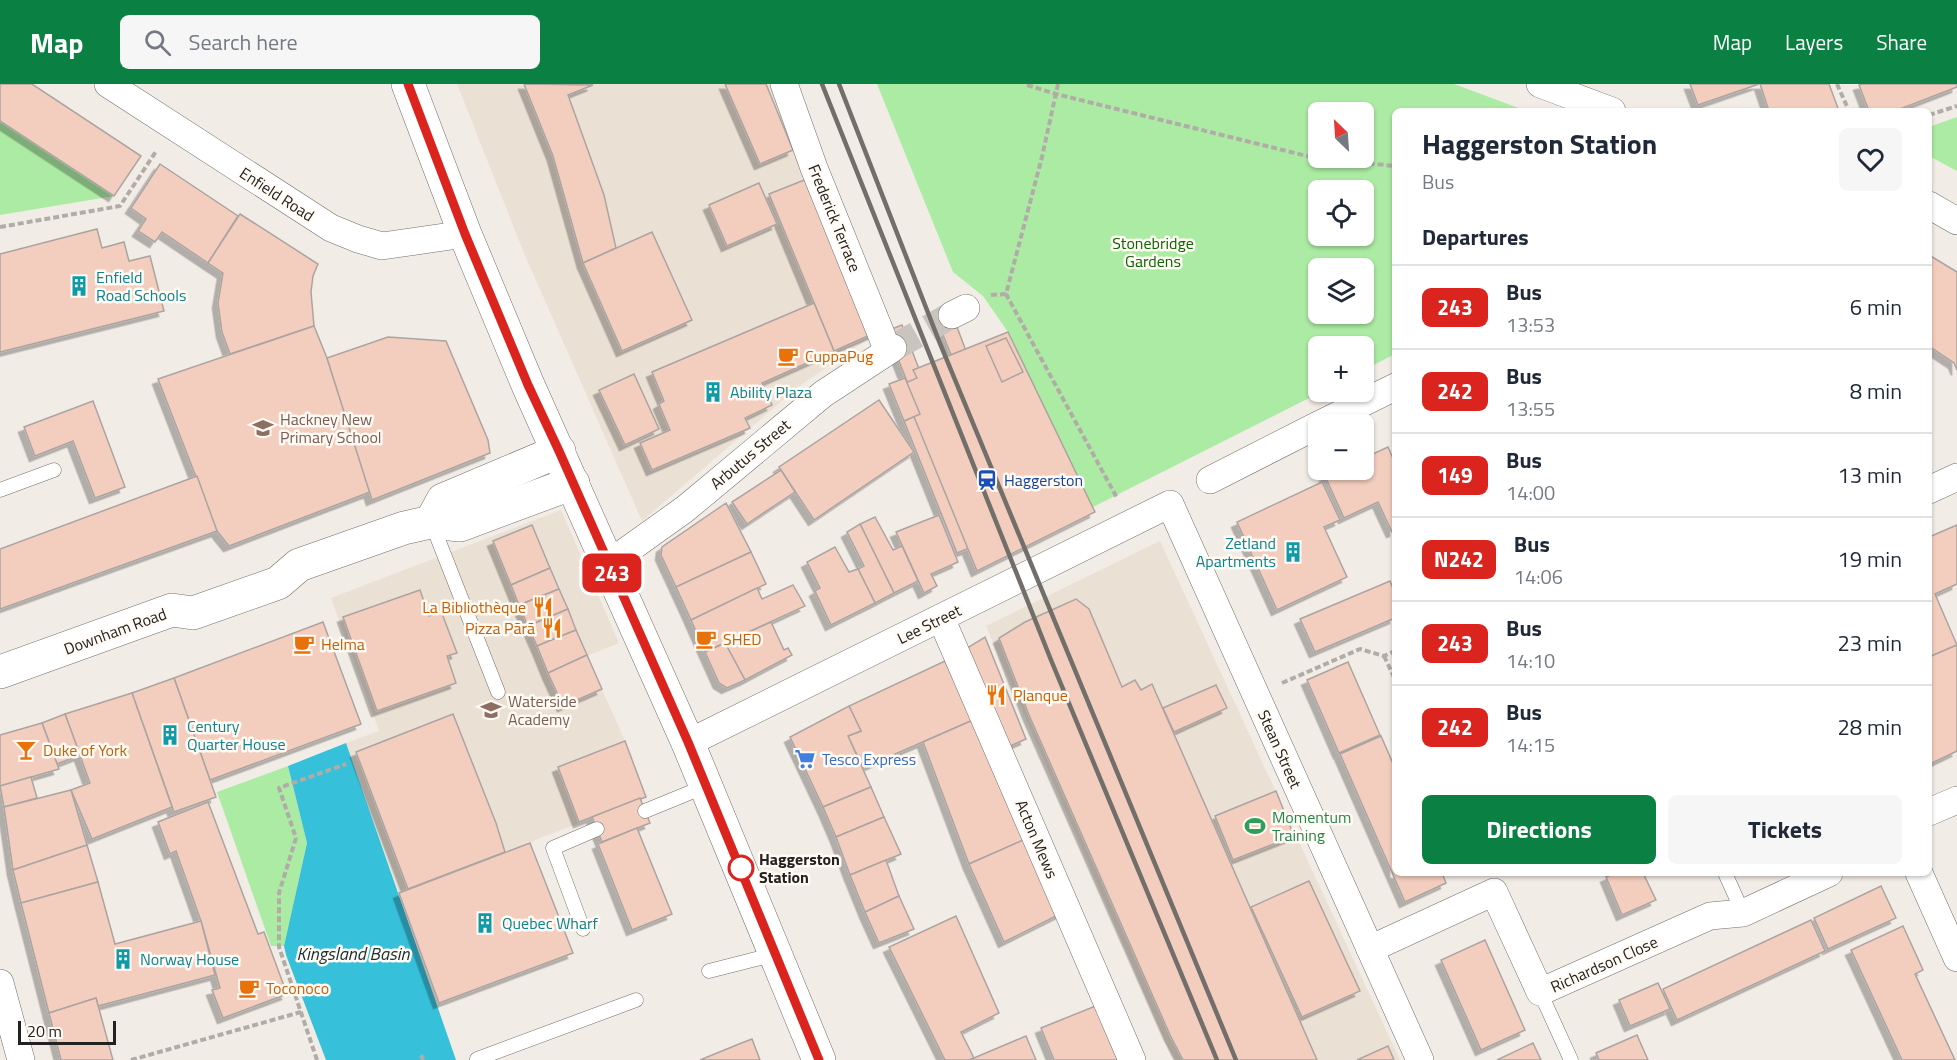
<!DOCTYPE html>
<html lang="en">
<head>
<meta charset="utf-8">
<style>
	body { margin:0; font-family:"Titillium Web",sans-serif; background:#f6f6f7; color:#1f2937; height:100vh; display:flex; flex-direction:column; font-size:22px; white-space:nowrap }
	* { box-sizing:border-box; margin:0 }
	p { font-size:20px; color:#747a83 }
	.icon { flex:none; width:33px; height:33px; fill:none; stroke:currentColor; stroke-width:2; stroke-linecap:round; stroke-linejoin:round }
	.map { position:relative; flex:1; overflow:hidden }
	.sheet { position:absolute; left:1392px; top:24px; width:540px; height:768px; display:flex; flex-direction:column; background:#fff; border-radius:9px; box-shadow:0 2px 4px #0004 }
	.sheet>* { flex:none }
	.badge { padding:0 12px; border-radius:9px; font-size:21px; line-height:39px }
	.needle { width:39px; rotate:335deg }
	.controls { position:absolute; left:1308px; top:18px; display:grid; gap:12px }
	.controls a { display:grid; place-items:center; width:66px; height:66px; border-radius:9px; background:#fff; box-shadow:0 2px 4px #0004; font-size:30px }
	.scale { position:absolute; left:18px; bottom:15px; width:98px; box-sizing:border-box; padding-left:6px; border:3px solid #242220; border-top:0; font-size:16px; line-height:21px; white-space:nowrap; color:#242220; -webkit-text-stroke:4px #fffaf3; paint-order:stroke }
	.map>.badge { position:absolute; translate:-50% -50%; box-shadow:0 0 0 3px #fff }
	h2 { padding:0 30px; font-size:22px; line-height:54px }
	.round { display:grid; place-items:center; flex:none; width:63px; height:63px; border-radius:9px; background:#f6f6f7 }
	.head { display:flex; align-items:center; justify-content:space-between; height:102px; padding:0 30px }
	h1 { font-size:28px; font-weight:700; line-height:45px }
	.primary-button { display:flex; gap:12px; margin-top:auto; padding:12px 30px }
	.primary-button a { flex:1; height:69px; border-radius:9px; background:#0b8043; color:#fff; font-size:24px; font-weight:700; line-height:69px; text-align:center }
	.primary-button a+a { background:#f6f6f7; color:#1f2937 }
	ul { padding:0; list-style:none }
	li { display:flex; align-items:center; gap:18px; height:84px; padding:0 30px; border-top:2px solid #e0e1e3 }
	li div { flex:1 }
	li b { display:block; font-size:22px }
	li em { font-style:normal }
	li .badge { min-width:66px; font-weight:700; text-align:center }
	header { display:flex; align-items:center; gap:36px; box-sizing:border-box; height:84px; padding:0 30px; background:#0b8043; color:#fff }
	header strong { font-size:28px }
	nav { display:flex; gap:33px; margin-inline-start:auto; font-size:21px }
	.search { width:420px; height:54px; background:#f6f6f7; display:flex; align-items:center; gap:15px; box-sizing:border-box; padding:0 21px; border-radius:9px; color:#747a83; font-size:22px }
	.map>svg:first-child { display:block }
</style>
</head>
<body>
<header>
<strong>Map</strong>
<div class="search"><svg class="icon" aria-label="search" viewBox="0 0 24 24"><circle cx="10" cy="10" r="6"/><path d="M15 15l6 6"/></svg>Search here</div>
<nav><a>Map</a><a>Layers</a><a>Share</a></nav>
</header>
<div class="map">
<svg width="1957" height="976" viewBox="0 0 1957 976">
	<defs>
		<filter id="shadow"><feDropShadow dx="-5.5" dy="5.5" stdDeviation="0" flood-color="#0004"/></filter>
	</defs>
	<rect width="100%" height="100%" fill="#f2ece6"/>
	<g fill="#ebe0d4">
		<path d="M457 0H789L877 249 798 303 642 437 524 169Z"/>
		<path d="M561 426 619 559 587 572 625 657 646 713 399 809 346 659 379 647 331 514Z"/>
		<path d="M1160 457 1361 892 1400 976H1175L1167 962 986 542Z"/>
	</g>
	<g fill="#aceba3" fill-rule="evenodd">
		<path d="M877 0H1454L1527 27H1395V270L1364 286V262H1318V308H1321L1093 423 1008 248 983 212 953 188ZM1318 28H1364V74H1318ZM1318 106H1364V152H1318ZM1318 184H1364V230H1318Z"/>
		<path d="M1957 33V87L1929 72V43Z"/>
		<path d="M0 37 114 112 0 131Z"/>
		<path d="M288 682 307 759 284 862H271L217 708Z"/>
	</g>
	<path fill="#37c0da" d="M346 659 456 976H326L286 871 284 862 307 759 288 682Z"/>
	<g fill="#f3cebf" stroke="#aca4a1" stroke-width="1.5" filter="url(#shadow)">
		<path d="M0 0H32L141 72 114 112 0 37Z"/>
		<path d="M524 0 593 1 568 11 604 111 616 164 583 179 553 72Z"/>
		<path d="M725 0H766L793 66 760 80Z"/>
		<path d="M1690 0H1759L1698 21Z"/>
		<path d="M1760 0H1829L1839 27H1769Z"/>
		<path d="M1862 0H1957V3L1895 27H1869L1859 1Z"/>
		<path d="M160 80 238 132 208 179 162 148 155 158 138 147 146 135 131 124Z"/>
		<path d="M817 91 879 247 834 267 769 110Z"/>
		<path d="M759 99 777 140 727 162 709 121Z"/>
		<path d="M240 130 318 180 313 192 311 208 314 242 230 270 222 248 218 219 223 189 208 179Z"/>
		<path d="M97 145 102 164 124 158 129 177 150 172 164 227 0 268V170Z"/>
		<path d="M652 148 692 236 622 267 583 179Z"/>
		<path d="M1929 171 1957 188V286L1954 279 1929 262Z"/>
		<path d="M814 219 834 267 762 299 772 321 745 334 750 344 652 386 640 359 670 346 659 320 664 317 652 288Z"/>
		<path d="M949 222 971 280 990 271 1057 425 1035 433 1017 391 1003 398 934 229Z"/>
		<path d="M902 241 968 411 958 415 977 461 957 469 904 337 920 330 887 247Z"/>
		<path d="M314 242 327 274 370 408 229 462 217 447 158 295Z"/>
		<path d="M1008 248 1095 428 977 487 901 301 917 294 913 286Z"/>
		<path d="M388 253 446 257 488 356 490 369 372 416 327 274Z"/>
		<path d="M1006 254 1023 288 1002 298 986 262Z"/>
		<path d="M634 290 659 345 625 361 599 306Z"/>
		<path d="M905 294 920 330 904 337 889 300Z"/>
		<path d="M879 316 914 368 814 436 779 383Z"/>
		<path d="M93 317 125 403 95 414 73 357 35 372 24 343Z"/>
		<path d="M1388 363 1395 379V447L1392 448 1378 418 1344 434 1325 392 1340 386H1364V374Z"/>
		<path d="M781 386 795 408 747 440 732 418Z"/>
		<path d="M197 392 217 447 0 525V465Z"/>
		<path d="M1322 398 1340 436 1324 443 1347 493 1277 526 1237 438Z"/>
		<path d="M726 419 751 468 676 503 661 471 662 463Z"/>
		<path d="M939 431 958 478 931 490 937 502 924 509 896 448Z"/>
		<path d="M875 433 893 466 902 462 918 497 894 509 860 440Z"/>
		<path d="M860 440 894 509 875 519 858 485 864 482 847 448Z"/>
		<path d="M532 441 550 484 511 501 493 457Z"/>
		<path d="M1957 441V500L1935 510 1957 561 1929 573V453Z"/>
		<path d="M835 463 849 488 858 485 875 519 831 541 815 507 820 504 807 478Z"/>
		<path d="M751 468 766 500 691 536 676 503Z"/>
		<path d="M550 484 559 505 519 521 511 501Z"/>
		<path d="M1390 497 1395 509V534L1315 568 1300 535Z"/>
		<path d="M793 501 805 522 705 568 691 536 757 504 762 515Z"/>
		<path d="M559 505 568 525 528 542 519 521Z"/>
		<path d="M420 506 429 532 441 527 457 569 447 572 456 599 377 627 343 533Z"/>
		<path d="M1076 515 1089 525 1122 603 1135 596 1141 606 1152 600 1317 976H1183L1170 951 1029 631 999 554 1025 538Z"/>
		<path d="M568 525 576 546 537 562 528 542Z"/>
		<path d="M323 538 361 640 210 696 174 594Z"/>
		<path d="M771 538 784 566 788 564 792 571 745 596 725 559Z"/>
		<path d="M576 546 587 571 548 589 537 562Z"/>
		<path d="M985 553 1026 655 1008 663 964 566Z"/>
		<path d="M725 559 745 596 727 604 719 599 705 568Z"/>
		<path d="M1957 561V667L1932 679 1929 673V573Z"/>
		<path d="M587 571 602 605 563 622 548 589Z"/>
		<path d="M945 577 973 636 863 684 848 652 861 647 849 622Z"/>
		<path d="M1348 578 1380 651 1339 669 1307 596Z"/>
		<path d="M174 594 216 713 174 728 132 609Z"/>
		<path d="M1216 601 1227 624 1174 648 1163 624Z"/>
		<path d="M132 609 172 723 92 755 71 706 90 699 65 630Z"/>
		<path d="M849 622 861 647 848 652 871 703 823 723 790 653Z"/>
		<path d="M65 630 80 671 57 680 42 639Z"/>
		<path d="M453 630 496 739 505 768 408 805 356 668Z"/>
		<path d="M973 636 1030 753 969 780 923 658Z"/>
		<path d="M42 639 59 685 0 702V651Z"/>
		<path d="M1381 652 1395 684V789H1442L1446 799 1405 818 1340 670Z"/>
		<path d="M625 657 646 713 579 738 558 683Z"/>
		<path d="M31 693 37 714 4 723 0 702Z"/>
		<path d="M871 703 884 733 836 753 823 723Z"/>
		<path d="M71 706 87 761 13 786 4 723Z"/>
		<path d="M1276 707 1294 752 1233 776 1215 732Z"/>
		<path d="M640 714 650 739 602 758 592 733Z"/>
		<path d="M208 718 258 850 264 848 287 910 223 934 212 906 220 904 201 837 176 767 170 770 158 738Z"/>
		<path d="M884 733 901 770 850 791 836 753Z"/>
		<path d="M637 744 672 830 632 846 598 760Z"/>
		<path d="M1030 753 1062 829 1004 858 969 780Z"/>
		<path d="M530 759 573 869 439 919 399 809Z"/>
		<path d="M87 761 98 798 21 819 13 786Z"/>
		<path d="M886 776 899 812 865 828 850 791Z"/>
		<path d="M1615 789H1643L1656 816 1622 831 1606 793Z"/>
		<path d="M1309 797 1360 907 1302 933 1251 823Z"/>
		<path d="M98 798 115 860 201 837 215 891 98 922 96 914 49 929 21 819Z"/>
		<path d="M1881 802 1896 834 1828 865 1814 834Z"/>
		<path d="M899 812 914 845 879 859 865 828Z"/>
		<path d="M956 832 999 929 961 948 974 974 969 976H945L889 863Z"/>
		<path d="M1811 836 1825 867 1677 936 1663 905Z"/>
		<path d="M1903 842 1923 886 1915 890 1955 976H1902L1851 866Z"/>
		<path d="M1485 856 1525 946 1481 966 1441 876Z"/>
		<path d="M1658 899 1670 925 1630 942 1619 916Z"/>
		<path d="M96 914 113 976H61L49 929Z"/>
		<path d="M1098 921 1121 976H1054L1041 944Z"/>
		<path d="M1637 951 1648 976H1599L1596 969Z"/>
		<path d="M1026 952 1036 976H969L974 974Z"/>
		<path d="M752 955 760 976H700L739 960Z"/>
		<path d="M1533 959 1541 976H1497Z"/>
		<path d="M1388 962 1394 976H1357Z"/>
	</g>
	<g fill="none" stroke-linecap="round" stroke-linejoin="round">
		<path stroke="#c9c4be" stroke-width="27" stroke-dasharray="27 14" stroke-linecap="butt" d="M893 264 952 231"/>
		<g stroke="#746f6a" stroke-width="15">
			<g id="service">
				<path d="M0 406 54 386"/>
				<path d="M432 440 498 608"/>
				<path d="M645 727 706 702"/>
				<path d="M1725 789 1743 829"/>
				<path d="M583 845 553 764 597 745"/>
				<path d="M709 887 776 870"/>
				<path d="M1540 908 1571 976"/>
				<path d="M477 975 636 916"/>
			</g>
		</g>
		<g stroke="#746f6a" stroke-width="28">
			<g id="minor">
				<path d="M108 0 331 144 358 155 382 162 465 150"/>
				<path d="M784 0 814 84 888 267"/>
				<path d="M1540 0 1612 27"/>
				<path d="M1929 121 1957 137"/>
				<path d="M952 231 966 224"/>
				<path d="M1320 340 1395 303"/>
				<path d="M1210 396 1318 341"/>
				<path d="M1929 406 1957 393"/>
				<path d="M608 480 685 425 823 310 893 264"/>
				<path d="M941 534 1132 976"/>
				<path d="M688 659 1170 420 1420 976"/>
				<path d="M1929 728 1957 716"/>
				<path d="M1919 789 1957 874"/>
				<path d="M1370 865 1494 808 1540 908 1710 832 1743 829 1829 789"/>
				<path d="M0 899 21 976"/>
			</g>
		</g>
		<g stroke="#746f6a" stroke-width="34">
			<g id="tertiary">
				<path d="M431 438 443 416 559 367"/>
				<path d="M0 588 172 526 193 529 278 499 299 481 404 444 431 438 460 441 573 399"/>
			</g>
		</g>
		<g stroke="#746f6a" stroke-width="34">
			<path id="trunk" d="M408 0 465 150 528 301 688 659 819 976"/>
		</g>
		<g stroke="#b1aca7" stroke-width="4" stroke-dasharray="6 3" stroke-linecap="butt">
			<path d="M1058 0 1042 73 1006 210 1117 414"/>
			<path d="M1837 0 1849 27"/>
			<path d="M1027 1 1056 10 1315 74 1395 82"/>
			<path d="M1929 31 1957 22"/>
			<path d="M0 143 120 122 157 66"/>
			<path d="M991 211 1006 210"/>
			<path d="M1384 572 1395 595"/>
			<path d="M1282 599 1360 565 1384 572 1395 567"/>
			<path d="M421 971 423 976"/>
			<path d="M131 976 301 928"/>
			<path d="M317 976 279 863V809L296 754 279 704 346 680"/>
		</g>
		<use href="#service" stroke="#fff" stroke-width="14"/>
		<use href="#minor" stroke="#fff" stroke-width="27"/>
		<use href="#tertiary" stroke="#fff" stroke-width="33"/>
		<use href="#trunk" stroke="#fff" stroke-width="33"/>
		<g stroke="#726f6b" stroke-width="4.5">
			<path d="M822 0 1051 576 1217 976"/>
			<path d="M839 0 939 257 1236 976"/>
		</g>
	</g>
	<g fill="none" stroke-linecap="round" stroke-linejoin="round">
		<g stroke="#fff" stroke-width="14">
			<path id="line" d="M408 0 465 150 528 301 559 367 688 658 819 976"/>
		</g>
		<use href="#line" stroke="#dc241f" stroke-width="9"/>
	</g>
	<defs>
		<g id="building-bare" transform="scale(1.62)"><path d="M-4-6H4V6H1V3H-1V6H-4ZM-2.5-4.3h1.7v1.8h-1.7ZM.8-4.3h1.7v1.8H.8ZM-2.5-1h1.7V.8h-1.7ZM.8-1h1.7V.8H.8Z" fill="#0f9aa8" stroke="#fffaf3" stroke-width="2.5" paint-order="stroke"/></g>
		<g id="cafe-bare" transform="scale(1.62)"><path d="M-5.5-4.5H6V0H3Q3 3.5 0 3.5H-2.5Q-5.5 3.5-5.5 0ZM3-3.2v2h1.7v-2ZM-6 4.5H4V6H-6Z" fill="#e8710a" stroke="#fffaf3" stroke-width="2.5" paint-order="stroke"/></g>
		<g id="school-bare" transform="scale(1.62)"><path d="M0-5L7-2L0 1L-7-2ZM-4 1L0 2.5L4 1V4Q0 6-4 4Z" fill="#8d6e63" stroke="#fffaf3" stroke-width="2.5" paint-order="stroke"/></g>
		<g id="station-bare" transform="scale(1.62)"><path d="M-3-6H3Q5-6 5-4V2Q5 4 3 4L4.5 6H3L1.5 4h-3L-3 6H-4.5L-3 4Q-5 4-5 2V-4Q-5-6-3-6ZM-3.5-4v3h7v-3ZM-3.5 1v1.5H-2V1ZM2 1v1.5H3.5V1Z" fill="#1a4fb4" stroke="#fffaf3" stroke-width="2.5" paint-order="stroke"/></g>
		<g id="restaurant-bare" transform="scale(1.62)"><path d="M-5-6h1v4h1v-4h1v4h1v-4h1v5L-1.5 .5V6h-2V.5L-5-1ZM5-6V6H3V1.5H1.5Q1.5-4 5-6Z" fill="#e8710a" stroke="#fffaf3" stroke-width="2.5" paint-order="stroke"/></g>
		<g id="bar-bare" transform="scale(1.62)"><path d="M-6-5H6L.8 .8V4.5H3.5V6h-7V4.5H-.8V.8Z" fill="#e8710a" stroke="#fffaf3" stroke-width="2.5" paint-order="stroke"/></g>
		<g id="supermarket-bare" transform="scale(1.62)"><path d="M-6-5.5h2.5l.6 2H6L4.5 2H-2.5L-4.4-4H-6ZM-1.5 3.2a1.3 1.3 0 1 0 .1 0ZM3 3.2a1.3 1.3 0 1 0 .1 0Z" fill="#3f7fe0" stroke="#fffaf3" stroke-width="2.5" paint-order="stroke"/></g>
		<g id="stadium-bare" transform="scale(1.62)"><path d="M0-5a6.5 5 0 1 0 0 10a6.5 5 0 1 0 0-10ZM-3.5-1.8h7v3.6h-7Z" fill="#2e9e5b" stroke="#fffaf3" stroke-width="2.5" paint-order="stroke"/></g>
	</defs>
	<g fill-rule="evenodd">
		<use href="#building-bare" x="79" y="202"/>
		<use href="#cafe-bare" x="788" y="272"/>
		<use href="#building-bare" x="713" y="308"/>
		<use href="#school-bare" x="263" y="344"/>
		<use href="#station-bare" x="987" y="396"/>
		<use href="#building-bare" x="1293" y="468"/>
		<use href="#restaurant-bare" x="543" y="523"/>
		<use href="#restaurant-bare" x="552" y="544"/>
		<use href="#cafe-bare" x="706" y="555"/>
		<use href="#cafe-bare" x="304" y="560"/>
		<use href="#restaurant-bare" x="996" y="611"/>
		<use href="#school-bare" x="491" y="626"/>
		<use href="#building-bare" x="170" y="651"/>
		<use href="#bar-bare" x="26" y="666"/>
		<use href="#supermarket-bare" x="805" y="675"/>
		<use href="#stadium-bare" x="1255" y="742"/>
		<use href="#building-bare" x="485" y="839"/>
		<use href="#building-bare" x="123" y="875"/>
		<use href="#cafe-bare" x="249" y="904"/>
	</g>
	<circle fill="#fff" stroke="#dc241f" stroke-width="3" cx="741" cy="784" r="12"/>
	<g text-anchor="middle" stroke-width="5" stroke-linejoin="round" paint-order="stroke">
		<g font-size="16" fill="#242220" stroke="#fffaf3">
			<text transform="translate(277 110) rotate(33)" y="6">Enfield Road</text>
			<text transform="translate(835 134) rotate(68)" y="6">Frederick Terrace</text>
			<text transform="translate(750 370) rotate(-40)" y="6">Arbutus Street</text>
			<text transform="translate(929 540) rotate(-26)" y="6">Lee Street</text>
			<text transform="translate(115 547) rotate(-20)" y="6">Downham Road</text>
			<text transform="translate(1280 665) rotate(66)" y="6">Stean Street</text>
			<text transform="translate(1037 755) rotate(67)" y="6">Acton Mews</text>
			<text transform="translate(1604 880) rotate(-24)" y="6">Richardson Close</text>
		</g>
		<g font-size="16" fill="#0b6400" stroke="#fffaf3">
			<text x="1153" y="165">Stonebridge<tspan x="1153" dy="18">Gardens</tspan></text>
		</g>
		<g font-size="16" fill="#0d838f" stroke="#fffaf3" text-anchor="start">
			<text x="96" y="199">Enfield<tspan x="96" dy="18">Road Schools</tspan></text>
			<text x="730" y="314">Ability Plaza</text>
			<text x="1276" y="465" text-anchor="end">Zetland<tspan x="1276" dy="18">Apartments</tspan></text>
			<text x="187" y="648">Century<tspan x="187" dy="18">Quarter House</tspan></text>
			<text x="502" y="845">Quebec Wharf</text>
			<text x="140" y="881">Norway House</text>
		</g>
		<g font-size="16" fill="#c56008" stroke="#fffaf3" text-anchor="start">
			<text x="805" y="278">CuppaPug</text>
			<text x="526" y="529" text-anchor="end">La Bibliothèque</text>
			<text x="535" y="550" text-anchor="end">Pizza Pārā</text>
			<text x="723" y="561">SHED</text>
			<text x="321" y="566">Helma</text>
			<text x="1013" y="617">Planque</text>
			<text x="43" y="672">Duke of York</text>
			<text x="266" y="910">Toconoco</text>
		</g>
		<g font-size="16" fill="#785e54" stroke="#fffaf3" text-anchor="start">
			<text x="280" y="341">Hackney New<tspan x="280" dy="18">Primary School</tspan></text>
			<text x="508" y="623">Waterside<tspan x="508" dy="18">Academy</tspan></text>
		</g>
		<g font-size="16" fill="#164399" stroke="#fffaf3" text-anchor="start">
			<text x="1004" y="402">Haggerston</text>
		</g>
		<g font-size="16" fill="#366cbe" stroke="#fffaf3" text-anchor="start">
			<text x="822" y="681">Tesco Express</text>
		</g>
		<g font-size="16" fill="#27864d" stroke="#fffaf3" text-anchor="start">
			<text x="1272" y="739">Momentum<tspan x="1272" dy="18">Training</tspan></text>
		</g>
		<g font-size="16" font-weight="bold" fill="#242220" stroke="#fffaf3" text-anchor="start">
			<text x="759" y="781">Haggerston<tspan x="759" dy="18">Station</tspan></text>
		</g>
		<g font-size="18" font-style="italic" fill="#172e32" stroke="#fffaf3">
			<text x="353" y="876">Kingsland Basin</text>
		</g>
	</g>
</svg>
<div class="controls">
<a><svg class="needle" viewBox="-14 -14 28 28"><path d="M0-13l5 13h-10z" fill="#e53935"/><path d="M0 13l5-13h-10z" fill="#747a83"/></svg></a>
<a><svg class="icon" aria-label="locate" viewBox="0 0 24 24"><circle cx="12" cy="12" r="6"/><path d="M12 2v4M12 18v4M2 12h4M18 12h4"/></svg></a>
<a><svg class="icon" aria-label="layers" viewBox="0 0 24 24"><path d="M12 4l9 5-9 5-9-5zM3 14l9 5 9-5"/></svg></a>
<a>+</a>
<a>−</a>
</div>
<div class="scale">20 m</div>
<b class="badge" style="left:612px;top:489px;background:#dc241f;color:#fff">243</b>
<section class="sheet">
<div class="head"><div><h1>Haggerston Station</h1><p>Bus</p></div><a class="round"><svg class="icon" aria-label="heart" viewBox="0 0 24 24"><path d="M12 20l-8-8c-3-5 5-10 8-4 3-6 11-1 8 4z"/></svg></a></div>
<h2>Departures</h2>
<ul>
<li><span class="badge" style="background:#dc241f;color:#fff">243</span><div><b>Bus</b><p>13:53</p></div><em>6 min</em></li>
<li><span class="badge" style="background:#dc241f;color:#fff">242</span><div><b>Bus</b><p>13:55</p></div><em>8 min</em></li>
<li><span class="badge" style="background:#dc241f;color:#fff">149</span><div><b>Bus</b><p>14:00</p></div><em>13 min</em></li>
<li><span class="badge" style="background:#dc241f;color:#fff">N242</span><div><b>Bus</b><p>14:06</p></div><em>19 min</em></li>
<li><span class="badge" style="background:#dc241f;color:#fff">243</span><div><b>Bus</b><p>14:10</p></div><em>23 min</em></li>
<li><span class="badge" style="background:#dc241f;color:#fff">242</span><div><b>Bus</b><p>14:15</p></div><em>28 min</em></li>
</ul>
<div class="primary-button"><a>Directions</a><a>Tickets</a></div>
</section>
</div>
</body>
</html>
